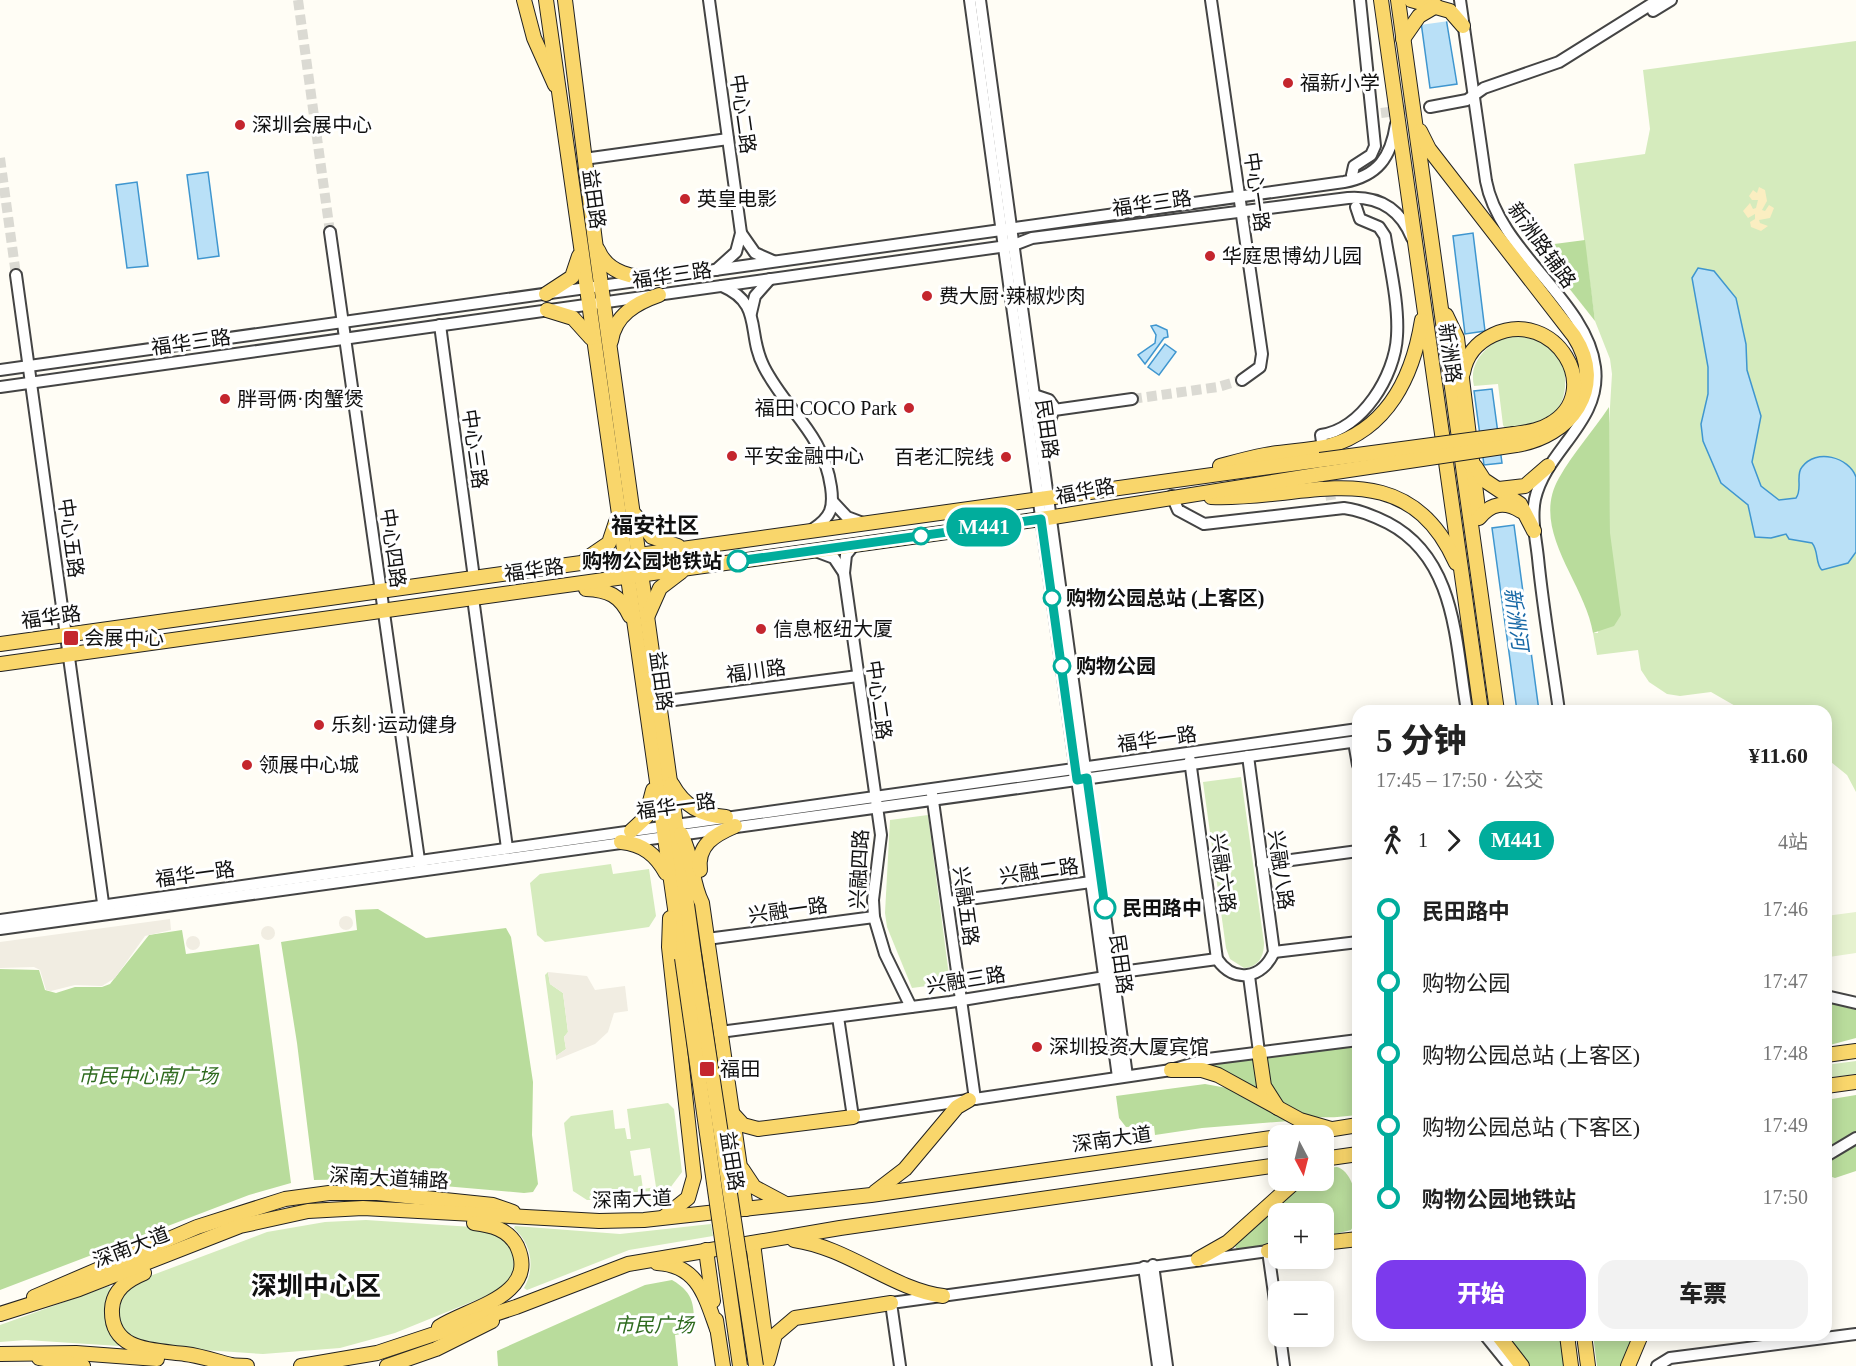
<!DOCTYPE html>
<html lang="zh">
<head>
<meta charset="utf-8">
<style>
	body { margin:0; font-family:"Times New Roman","Noto Sans SC",serif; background:#f2f2f2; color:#222; height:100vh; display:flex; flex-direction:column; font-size:22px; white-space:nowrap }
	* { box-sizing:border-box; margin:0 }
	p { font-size:20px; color:#767676 }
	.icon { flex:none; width:33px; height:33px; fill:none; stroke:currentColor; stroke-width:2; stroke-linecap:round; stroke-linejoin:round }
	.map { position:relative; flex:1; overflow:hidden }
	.side { position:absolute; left:1352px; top:705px; width:480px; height:636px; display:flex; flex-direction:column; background:#fff; border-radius:18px; box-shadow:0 3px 15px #0003 }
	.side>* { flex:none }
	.badge { padding:0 12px; border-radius:20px; font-size:21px; line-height:39px }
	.needle { width:39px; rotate:173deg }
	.fabs { position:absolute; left:1268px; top:1125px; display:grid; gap:12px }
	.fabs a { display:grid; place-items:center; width:66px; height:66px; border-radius:12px; background:#fff; box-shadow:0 3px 15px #0003; font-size:30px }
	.map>.badge { position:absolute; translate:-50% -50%; box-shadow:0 0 0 3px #fff }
	.legs { display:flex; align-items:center; gap:9px; height:66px; padding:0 24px; font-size:20px }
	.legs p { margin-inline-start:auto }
	.head { display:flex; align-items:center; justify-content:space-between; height:102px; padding:0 24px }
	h1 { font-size:33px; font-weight:800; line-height:45px }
	.primary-button { display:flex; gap:12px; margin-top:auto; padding:12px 24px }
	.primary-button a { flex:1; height:69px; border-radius:18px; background:#7c3aed; color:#fff; font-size:24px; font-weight:800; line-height:69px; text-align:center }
	.primary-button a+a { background:#f2f2f2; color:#222 }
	ul { padding:0 24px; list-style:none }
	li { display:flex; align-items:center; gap:21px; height:72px; font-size:22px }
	li i { display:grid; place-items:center; width:9px; height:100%; margin:0 8px; background:currentColor }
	li i::after { content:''; width:15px; height:15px; margin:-8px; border:4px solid; border-radius:50%; background:#fff }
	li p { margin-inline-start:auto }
	li:first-child i { background:linear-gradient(#0000 50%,currentColor 0) }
	li:last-child i { background:linear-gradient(currentColor 50%,#0000 0) }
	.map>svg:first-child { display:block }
</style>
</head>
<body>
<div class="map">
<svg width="1856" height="1366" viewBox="0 0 1856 1366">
	<rect width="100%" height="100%" fill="#fffdf5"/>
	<g fill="#d5ebbd" fill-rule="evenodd">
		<path d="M1856 41V792L1847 775 1826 758V711H1744L1711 692 1680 696 1667 694 1649 682 1641 670 1638 650 1597 655 1593 633H1598L1610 533 1608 440 1612 374 1610 359 1595 321 1574 164 1645 154 1650 129 1643 70Z"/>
		<path d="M1509 335 1541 338C1547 345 1558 354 1562 363 1566 370 1565 380 1565 387 1562 421 1534 425 1506 430L1503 425 1498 384 1474 386C1468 361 1488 344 1509 335Z"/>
		<path d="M1241 777 1264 943C1264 957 1258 967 1244 968L1230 959 1226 948 1203 782Z"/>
		<path d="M928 815 950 983 912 988 887 927 885 913 890 820Z"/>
		<path d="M611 864 613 874 649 869 656 916 649 927 545 942 537 935 530 883 540 874Z"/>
		<path d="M548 972 550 984 563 993 568 1032 564 1037 566 1049 556 1056 545 975Z"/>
		<path d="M1856 1061V1074L1826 1078V1065Z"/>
		<path d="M668 1103 674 1109 682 1172 661 1200H587L573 1191 564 1123 571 1116 613 1110 615 1129 625 1128 627 1139H631L627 1109ZM650 1148 656 1187 643 1189 641 1175 634 1176 630 1151Z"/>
		<path d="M366 1220 488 1228 510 1244 515 1262 514 1274 496 1292 395 1333 340 1348 263 1354 159 1347 149 1345 123 1334C115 1311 116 1299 134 1282L267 1232 325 1222Z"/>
		<path d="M711 1224 713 1236 629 1250 527 1290 524 1288C536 1267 531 1244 514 1228L515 1226 620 1234Z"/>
		<path d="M109 1286 112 1289 114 1338 119 1346 26 1340 0 1342V1325Z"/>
	</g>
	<g fill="#b9dc9c">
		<path d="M1585 240 1595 321 1538 249 1539 246Z"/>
		<path d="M1609 407 1610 533 1621 615 1614 626 1593 633C1585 582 1529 530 1559 478 1573 453 1593 431 1609 407Z"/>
		<path d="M378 909 426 938 506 928 511 937 533 1082 532 1135 538 1184 533 1192 524 1193 363 1179 314 1180 297 1043 281 942 357 930 355 910Z"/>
		<path d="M182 930 186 954 259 944 291 1183 249 1195 0 1290V969L39 970 45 990 56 993 75 987H102L110 984 149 935Z"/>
		<path d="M1826 1002 1856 1010V1038L1826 1046Z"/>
		<path d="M1357 1042V1115C1333 1118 1296 1122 1277 1100 1268 1089 1267 1069 1264 1055Z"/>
		<path d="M1255 1057 1267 1097 1203 1065Z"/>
		<path d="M1205 1084 1227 1088 1289 1121 1202 1128 1155 1135 1154 1126 1126 1127 1119 1118 1116 1096Z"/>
		<path d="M1856 1095V1171L1835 1178 1826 1175V1100Z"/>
		<path d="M1337 1167C1356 1172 1362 1215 1351 1230L1323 1237V1214H1278V1245L1237 1250 1235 1246 1237 1241 1305 1181 1323 1180V1168Z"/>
		<path d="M672 1280C696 1294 693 1306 695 1332L675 1335 678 1366H498L497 1351 645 1285Z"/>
		<path d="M1504 1335H1561L1566 1366H1530Z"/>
		<path d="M1593 1335H1635L1622 1366H1597Z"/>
	</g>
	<path fill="#fbeec1" d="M1759 187 1765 190 1767 201 1762 210 1765 211 1769 205 1774 208 1770 218 1759 220 1760 223 1768 226 1761 231 1751 227 1750 222 1755 219V214L1748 218 1743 211 1750 203 1753 209 1756 208 1758 200H1752L1749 196 1753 190 1757 193Z"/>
	<path fill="#e6f2cf" d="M1856 912V953L1829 957 1826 916Z"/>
	<g fill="#f1ede2">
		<circle cx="346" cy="923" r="7"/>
		<path d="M170 919 171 930 145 936 115 978 102 986 75 985 51 991 46 990 40 970 34 967 0 968V942Z"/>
		<circle cx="268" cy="933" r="7"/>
		<circle cx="193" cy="943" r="7"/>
		<path d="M548 972 587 976 595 990 625 986 628 1011 614 1013 608 1032 595 1044 556 1060V1056L566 1049 564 1037 568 1032 563 993 550 984Z"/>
	</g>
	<g fill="#b9e0f7" stroke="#3f96cf" stroke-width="1.5">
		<path d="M1418 0H1443L1457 84 1430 88Z"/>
		<path d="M208 172 219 256 198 259 187 175Z"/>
		<path d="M137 182 148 266 127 268 116 185Z"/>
		<path d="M1473 233 1485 331 1465 334 1453 236Z"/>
		<path d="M1698 268 1714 271 1736 298 1746 344 1747 370 1761 416 1752 462 1761 486 1779 500 1796 498C1803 489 1795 475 1802 467 1816 448 1849 457 1856 477V552L1848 563 1822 570C1815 564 1819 551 1812 543L1789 539 1786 534 1771 538 1755 537 1748 505 1721 483 1703 441 1701 424 1708 394V367L1692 278Z"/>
		<path d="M1156 325 1167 330 1168 337 1164 338 1145 364 1138 355 1155 343 1156 335 1151 326Z"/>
		<path d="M1165 344 1176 352 1159 375 1148 367Z"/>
		<path d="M1492 389 1502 463 1484 465 1474 391Z"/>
		<path d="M1514 525 1539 711H1517L1492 528Z"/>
	</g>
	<path fill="#fffdf5" d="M1417 0H1446L1449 21 1420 25Z"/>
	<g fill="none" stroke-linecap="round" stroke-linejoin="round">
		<g stroke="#dbdad3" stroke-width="10" stroke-dasharray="10 5" stroke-linecap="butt">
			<path d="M298 0 330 232"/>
			<path d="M1381 113 1430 107"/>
			<path d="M0 158 16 275"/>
			<path d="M1132 399 1218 387 1242 380"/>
			<path d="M1326 466 1331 500"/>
		</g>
		<g stroke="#444" stroke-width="14">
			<g id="minor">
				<path d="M709 0 741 233 736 252 716 270"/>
				<path d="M970 0 1118 1077"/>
				<path d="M980 0 1127 1076"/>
				<path d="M1211 0 1262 354 1260 367 1242 380"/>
				<path d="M1460 0 1486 181C1499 251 1587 301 1595 367 1602 422 1546 450 1535 499 1531 519 1536 539 1538 558 1543 609 1552 660 1559 711"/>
				<path d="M1653 11 1671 0"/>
				<path d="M1430 107 1467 100 1484 88 1559 62 1658 0"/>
				<path d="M584 159 728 139"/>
				<path d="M1352 175 1354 166 1371 155 1375 146 1360 0"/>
				<path d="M330 232 420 867"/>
				<path d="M741 233 755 253 773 261"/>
				<path d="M16 275 104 910"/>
				<path d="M722 286C764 304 746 333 764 367 787 412 823 432 831 487 834 508 831 517 813 529"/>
				<path d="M751 313 755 296 770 279"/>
				<path d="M440 325 474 578"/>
				<path d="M0 370 1344 182C1378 176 1391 157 1396 124"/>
				<path d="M0 387 1014 245 1032 238 1348 198C1378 196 1400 208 1412 238"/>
				<path d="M1034 395 1049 400 1054 407 1051 418 1039 427"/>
				<path d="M1054 410 1132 399"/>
				<path d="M1322 442 1321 435C1362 429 1395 376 1397 336 1399 304 1390 267 1385 236L1379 227 1360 219 1356 207"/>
				<path d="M1172 496 1178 510 1204 524 1344 508C1360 510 1374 516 1388 523 1457 559 1455 643 1467 711"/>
				<path d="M833 502 847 517 863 523"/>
				<path d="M854 545 846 555 844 573 881 835 873 900 874 917 885 954 911 1007"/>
				<path d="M818 552 834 558 844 573"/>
				<path d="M473 598 507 848"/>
				<path d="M659 702 858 676"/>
				<path d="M1354 742 1358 765"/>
				<path d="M1190 760 1217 959C1234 984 1262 979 1274 952L1248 756"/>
				<path d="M932 794 975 1099"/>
				<path d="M1262 864 1358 851"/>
				<path d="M948 902 1098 881"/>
				<path d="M0 920 1358 729"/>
				<path d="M0 929 1358 741"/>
				<path d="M707 939 874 917"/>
				<path d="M1274 952 1358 942"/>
				<path d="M1249 976 1259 1052"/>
				<path d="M1826 996 1856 1003"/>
				<path d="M838 1017 853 1117 1171 1070 1208 1059 1358 1040"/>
				<path d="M720 1032 950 1002 1105 977 1114 973 1217 959"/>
				<path d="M1826 1156 1856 1138"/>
				<path d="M1153 1265 1167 1366"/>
				<path d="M1144 1267 1158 1366"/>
				<path d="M1485 1335 1510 1366"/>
				<path d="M1280 1336 1284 1366"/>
				<path d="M900 1366 891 1303 1268 1251 1278 1322"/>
				<path d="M1657 1366 1670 1358 1856 1334"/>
			</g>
		</g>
		<g stroke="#222" stroke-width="16">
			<g id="major">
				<path d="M524 0 534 38 555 85"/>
				<path d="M546 0 682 958"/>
				<path d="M565 0 595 241 694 955"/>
				<path d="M1381 0 1481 711"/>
				<path d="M1398 0 1497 711"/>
				<path d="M1411 0 1450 11 1463 26"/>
				<path d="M1403 39 1419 16 1436 6"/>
				<path d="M1420 131 1429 149 1574 336C1608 388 1570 437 1516 445"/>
				<path d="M598 250C608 274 634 278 657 278"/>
				<path d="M546 294 572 277 579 256"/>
				<path d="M547 310 573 318 591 338"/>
				<path d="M1446 315 1457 338 1479 517"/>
				<path d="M611 341C615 315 636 303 659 295"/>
				<path d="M1463 373C1466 355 1476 343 1493 335 1555 306 1606 392 1550 424 1539 431 1527 432 1514 434"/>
				<path d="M1220 466C1235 462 1249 458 1265 455 1286 451 1308 451 1329 446 1388 429 1413 376 1422 320"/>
				<path d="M1475 466 1484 480 1520 504 1534 531"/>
				<path d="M1499 489 1525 486 1548 466"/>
				<path d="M1211 497C1303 502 1404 447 1456 563"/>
				<path d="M635 515 652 537 678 546"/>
				<path d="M1479 518C1491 503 1505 501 1521 511"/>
				<path d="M587 558 609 543 616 522"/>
				<path d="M586 589C608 590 620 595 630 616"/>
				<path d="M648 615 660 588 681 572"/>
				<path d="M0 644 1320 460"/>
				<path d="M0 664 1041 519 1322 474"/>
				<path d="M672 784C684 806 701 815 726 817"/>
				<path d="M631 831 646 817 653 790"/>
				<path d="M681 834C694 859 691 882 702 903L746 1209"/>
				<path d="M621 842C643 844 656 855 666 873"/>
				<path d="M700 870C697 845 714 835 735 826"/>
				<path d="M1259 1052 1264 1086 1278 1108"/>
				<path d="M1826 1055 1856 1051"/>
				<path d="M1171 1070H1202L1218 1075 1300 1120 1331 1129"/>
				<path d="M1826 1086 1856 1082"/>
				<path d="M732 1113 743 1125 758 1129 853 1117"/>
				<path d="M1290 1136 1358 1125"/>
				<path d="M1323 1159 1358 1154"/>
				<path d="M742 1169 754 1187 784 1203"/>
				<path d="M875 1192 905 1169 957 1107 969 1100"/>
				<path d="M664 1217 688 1198 694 1177 669 947 670 918"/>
				<path d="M794 1240C849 1248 892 1289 943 1296"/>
				<path d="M753 1243 767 1352"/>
				<path d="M1323 1243 1358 1239"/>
				<path d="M706 1250 713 1301"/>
				<path d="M1268 1251 1278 1249"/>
				<path d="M1198 1259 1228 1242 1297 1180"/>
				<path d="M657 1263C698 1265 705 1296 717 1329"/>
				<path d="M144 1273C127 1280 113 1290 112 1309 110 1352 155 1350 185 1354 201 1356 216 1361 231 1365"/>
				<path d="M34 1297 197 1227 285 1199 329 1193H377L493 1205 513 1212"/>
				<path d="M0 1314 79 1289 240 1226 308 1211 363 1208 599 1221 644 1220 871 1195 1278 1137"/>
				<path d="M716 1320 723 1366"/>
				<path d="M439 1327C468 1308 540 1296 517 1246 508 1229 491 1225 474 1223"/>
				<path d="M1498 1335 1522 1366"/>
				<path d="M1567 1335 1571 1366"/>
				<path d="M1584 1335 1588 1366"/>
				<path d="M0 1354 76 1353 157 1359"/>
				<path d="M39 1358 83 1366"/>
				<path d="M768 1361 775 1335 795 1318 891 1303"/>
				<path d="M224 1365 247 1366"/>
				<path d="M301 1366 377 1353 516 1307 628 1264 840 1228 1278 1165"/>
				<path d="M387 1366 436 1349 492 1321"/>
				<path d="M1628 1366 1641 1335"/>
			</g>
		</g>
		<use href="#minor" stroke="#fff" stroke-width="10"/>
		<use href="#major" stroke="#f9d66b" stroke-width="14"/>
		<g stroke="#222" stroke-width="16" stroke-linecap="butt">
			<g id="major-bridge">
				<path d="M1320 460 1514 434"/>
				<path d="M1322 474 1516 445"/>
				<path d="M694 955 756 1366"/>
				<path d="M682 958 740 1366"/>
			</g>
		</g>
		<use href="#major-bridge" stroke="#f9d66b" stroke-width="14"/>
	</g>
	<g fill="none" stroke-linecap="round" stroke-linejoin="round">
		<g stroke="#fff" stroke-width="14">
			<path id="line-1" d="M738 561 1041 519 1077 780 1087 778 1105 908"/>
		</g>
		<use href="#line-1" stroke="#01ad9c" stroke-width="9"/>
	</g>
	<g fill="#c4262e" stroke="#fff" stroke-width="2">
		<circle cx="1288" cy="83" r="6"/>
		<circle cx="240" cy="125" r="6"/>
		<circle cx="685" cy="199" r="6"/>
		<circle cx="1210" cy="256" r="6"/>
		<circle cx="927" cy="296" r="6"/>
		<circle cx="225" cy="399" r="6"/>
		<circle cx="909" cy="408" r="6"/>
		<circle cx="732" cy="456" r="6"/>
		<circle cx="1006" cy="457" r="6"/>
		<circle cx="761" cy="629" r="6"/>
		<rect x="63" y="630" width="16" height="16" rx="3"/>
		<circle cx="319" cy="725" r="6"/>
		<circle cx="247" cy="765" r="6"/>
		<circle cx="1037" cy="1047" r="6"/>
		<rect x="699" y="1061" width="16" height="16" rx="3"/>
	</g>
	<g fill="#fff" stroke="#01ad9c" stroke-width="3">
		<circle cx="921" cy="536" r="8"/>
		<circle cx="738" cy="561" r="10"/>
		<circle cx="1052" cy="598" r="8"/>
		<circle cx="1062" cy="666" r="8"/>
		<circle cx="1105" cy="908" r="10"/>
	</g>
	<g text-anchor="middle" stroke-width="6" stroke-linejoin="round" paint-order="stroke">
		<g font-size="20" fill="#111" stroke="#fff" text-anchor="start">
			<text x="1300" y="90">福新小学</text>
			<text x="252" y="132">深圳会展中心</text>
			<text x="697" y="206">英皇电影</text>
			<text x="1222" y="263">华庭思博幼儿园</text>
			<text x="939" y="303">费大厨·辣椒炒肉</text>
			<text x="237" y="406">胖哥俩·肉蟹煲</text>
			<text x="897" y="415" text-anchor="end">福田 COCO Park</text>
			<text x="744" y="463">平安金融中心</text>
			<text x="994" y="464" text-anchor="end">百老汇院线</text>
			<text x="773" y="636">信息枢纽大厦</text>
			<text x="84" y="645">会展中心</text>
			<text x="331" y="732">乐刻·运动健身</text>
			<text x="259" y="772">领展中心城</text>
			<text x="1049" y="1054">深圳投资大厦宾馆</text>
			<text x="720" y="1076">福田</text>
		</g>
		<g font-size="20" fill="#111" stroke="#fff">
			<text transform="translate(743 114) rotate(82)" y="7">中心二路</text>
			<text transform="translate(1257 192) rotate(82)" y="7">中心一路</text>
			<text transform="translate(594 199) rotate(82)" y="7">益田路</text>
			<text transform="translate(1152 203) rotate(-8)" y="7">福华三路</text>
			<text transform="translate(1542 245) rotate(54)" y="7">新洲路辅路</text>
			<text transform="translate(672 275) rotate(-8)" y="7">福华三路</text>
			<text transform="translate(191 342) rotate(-8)" y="7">福华三路</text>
			<text transform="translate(1450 353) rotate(82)" y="7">新洲路</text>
			<text transform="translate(1047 429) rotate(82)" y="7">民田路</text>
			<text transform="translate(475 449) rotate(82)" y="7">中心三路</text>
			<text transform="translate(1085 491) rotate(-11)" y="7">福华路</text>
			<text transform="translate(71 538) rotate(82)" y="7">中心五路</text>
			<text transform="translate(393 548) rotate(82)" y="7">中心四路</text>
			<text transform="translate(534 570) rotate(-8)" y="7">福华路</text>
			<text transform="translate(51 617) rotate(-8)" y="7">福华路</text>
			<text transform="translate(756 671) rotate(-8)" y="7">福川路</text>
			<text transform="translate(661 681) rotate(82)" y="7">益田路</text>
			<text transform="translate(879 700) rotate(82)" y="7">中心二路</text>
			<text transform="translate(1157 739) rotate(-8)" y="7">福华一路</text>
			<text transform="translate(676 806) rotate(-8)" y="7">福华一路</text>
			<text transform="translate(859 869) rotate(-87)" y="7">兴融四路</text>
			<text transform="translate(1281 870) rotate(82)" y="7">兴融八路</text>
			<text transform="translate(1039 871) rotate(-8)" y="7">兴融二路</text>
			<text transform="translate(1223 873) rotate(82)" y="7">兴融六路</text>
			<text transform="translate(195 874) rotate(-8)" y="7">福华一路</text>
			<text transform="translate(966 906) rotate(82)" y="7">兴融五路</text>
			<text transform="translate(788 910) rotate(-8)" y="7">兴融一路</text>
			<text transform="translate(1121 964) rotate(82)" y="7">民田路</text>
			<text transform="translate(966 980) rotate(-9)" y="7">兴融三路</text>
			<text transform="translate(1112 1139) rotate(-8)" y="7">深南大道</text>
			<text transform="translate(732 1161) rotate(81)" y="7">益田路</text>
			<text transform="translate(389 1178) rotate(3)" y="7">深南大道辅路</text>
			<text transform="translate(632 1199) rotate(-2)" y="7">深南大道</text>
			<text transform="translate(131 1247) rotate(-21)" y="7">深南大道</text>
		</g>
		<g font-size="20" font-weight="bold" fill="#111" stroke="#fff" text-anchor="start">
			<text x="722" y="568" text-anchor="end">购物公园地铁站</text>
			<text x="1066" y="605">购物公园总站 (上客区)</text>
			<text x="1076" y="673">购物公园</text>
			<text x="1122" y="915">民田路中</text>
		</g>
		<g font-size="20" font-style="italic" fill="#2f6b1f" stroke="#fff">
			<text x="148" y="1083">市民中心南广场</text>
			<text x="654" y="1332">市民广场</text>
		</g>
		<g font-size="21" font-style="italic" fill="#1768a6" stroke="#fff">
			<text transform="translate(1516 619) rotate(82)" y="7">新洲河</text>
		</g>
		<g font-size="22" font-weight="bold" fill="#111" stroke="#fff">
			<text x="655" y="533">福安社区</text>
		</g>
		<g font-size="26" font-weight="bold" fill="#111" stroke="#fff">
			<text x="316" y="1295">深圳中心区</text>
		</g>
	</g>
</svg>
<div class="fabs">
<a><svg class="needle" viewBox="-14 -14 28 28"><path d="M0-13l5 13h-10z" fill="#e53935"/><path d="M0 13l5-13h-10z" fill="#767676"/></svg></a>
<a>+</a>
<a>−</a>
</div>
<b class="badge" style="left:984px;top:527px;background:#01ad9c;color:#fff">M441</b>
<section class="side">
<div class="head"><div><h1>5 分钟</h1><p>17:45 – 17:50 · 公交</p></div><b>¥11.60</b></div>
<div class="legs"><svg class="icon" aria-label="walk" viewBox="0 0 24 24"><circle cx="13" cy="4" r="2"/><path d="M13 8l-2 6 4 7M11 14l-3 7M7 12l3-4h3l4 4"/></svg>1<svg class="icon" aria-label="forward" viewBox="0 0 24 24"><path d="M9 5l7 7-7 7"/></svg><b class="badge" style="background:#01ad9c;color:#fff">M441</b><p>4站</p></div>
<ul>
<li><i style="color:#01ad9c"></i><b>民田路中</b><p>17:46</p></li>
<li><i style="color:#01ad9c"></i><span>购物公园</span><p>17:47</p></li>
<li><i style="color:#01ad9c"></i><span>购物公园总站 (上客区)</span><p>17:48</p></li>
<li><i style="color:#01ad9c"></i><span>购物公园总站 (下客区)</span><p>17:49</p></li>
<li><i style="color:#01ad9c"></i><b>购物公园地铁站</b><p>17:50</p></li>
</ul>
<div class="primary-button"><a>开始</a><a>车票</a></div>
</section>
</div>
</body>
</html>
